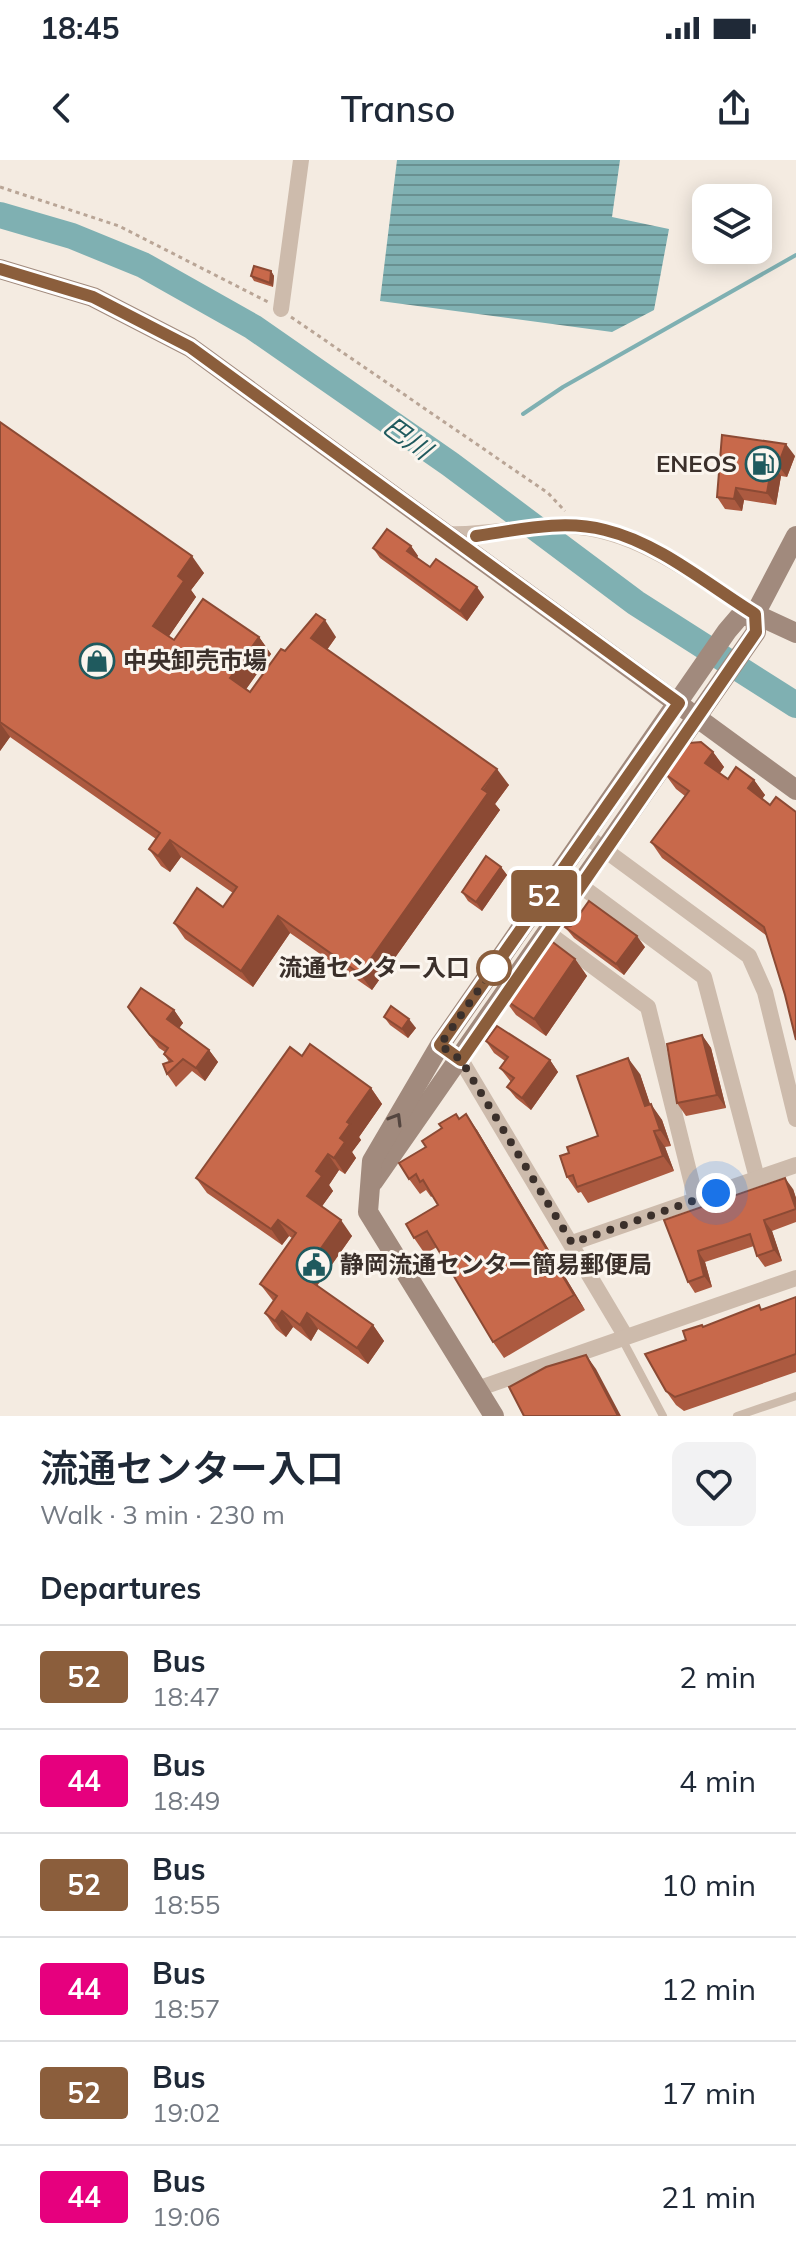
<!DOCTYPE html>
<html lang="en">
<head>
<meta charset="utf-8">
<style>
	body { margin:0; font-family:Mulish,"Noto Sans JP",sans-serif; background:#f2f2f3; color:#1f2937; height:100vh; display:flex; flex-direction:column; font-size:30px; white-space:nowrap }
	* { box-sizing:border-box; margin:0 }
	p { font-size:26px; color:#747a83 }
	.icon { flex:none; width:44px; height:44px; fill:none; stroke:currentColor; stroke-width:2; stroke-linecap:round; stroke-linejoin:round }
	.map { position:relative; height:1256px; overflow:hidden }
	.panel { display:flex; flex-direction:column; background:#fff; flex:1 }
	.panel>* { flex:none }
	.badge { padding:0 16px; border-radius:6px; font-size:28px; line-height:52px }
	.fabs { position:absolute; left:692px; top:24px; display:grid; gap:16px }
	.fabs a { display:grid; place-items:center; width:80px; height:80px; border-radius:16px; background:#fff; box-shadow:0 4px 20px #0003; font-size:40px }
	.you { position:absolute; width:40px; height:40px; margin:-20px; border:6px solid #fff; border-radius:50%; background:#1a73e8; box-shadow:0 0 0 12px #1a73e833 }
	.map>.badge { position:absolute; translate:-50% -50%; box-shadow:0 0 0 4px #fff }
	h2 { padding:0 40px; font-size:30px; line-height:72px }
	.round { display:grid; place-items:center; flex:none; width:84px; height:84px; border-radius:16px; background:#f2f2f3 }
	.overview { display:flex; align-items:center; justify-content:space-between; height:136px; padding:0 40px }
	h1 { font-size:38px; font-weight:600; line-height:60px }
	ul { padding:0; list-style:none }
	li { display:flex; align-items:center; gap:24px; height:104px; padding:0 40px; border-top:2px solid #e0e1e3 }
	li div { flex:1 }
	li b { display:block; font-size:30px }
	li em { font-style:normal }
	li .badge { min-width:88px; font-weight:700; text-align:center }
	.status { display:flex; justify-content:space-between; align-items:center; height:56px; padding:0 40px; background:#fff; direction:ltr }
	.status svg { height:22px; fill:currentColor }
	header { display:flex; justify-content:space-between; align-items:center; height:104px; padding:0 40px; background:#fff; font-size:36px; font-weight:600 }
	.map>svg:first-child { display:block }
</style>
</head>
<body>
<div class="status"><b>18:45</b><svg viewBox="0 0 49 12"><path d="M0 12V9h3v3zM5 12V6h3v6zM10 12V3h3v9zM15 12V0h3v12zM26 1h20v11H26zM47 4h2v5h-2z"/></svg></div>
<header><svg class="icon" aria-label="back" viewBox="0 0 24 24"><path d="M15 5l-7 7 7 7"/></svg>Transo<svg class="icon" aria-label="share" viewBox="0 0 24 24"><path d="M12 15V3M7 8l5-5 5 5M5 13v7h14v-7"/></svg></header>
<div class="map">
<svg width="796" height="1256" viewBox="0 0 796 1256">
	<defs>
		<pattern id="water-rules" width="6" height="5" patternUnits="userSpaceOnUse" patternTransform="scale(2)"><rect width="6" height="5" fill="#7fb0b2"/><path d="M0 2.5h6" fill="none" stroke="#699091"/></pattern>
	</defs>
	<rect width="100%" height="100%" fill="#f4ebe1"/>
	<path fill="url(#water-rules)" d="M397 0H620L612 57 669 69 654 150 612 172 380 141Z"/>
	<g fill="none" stroke-linecap="round" stroke-linejoin="round">
		<path stroke="#7fb0b2" stroke-width="4" d="M523 254 563 227 796 95"/>
		<path stroke="#7fb0b2" stroke-width="26" d="M0 55 72 76 143 105 253 167 450 304 636 443 796 545"/>
		<g stroke="#b9a596" stroke-width="3" stroke-dasharray="4 4" stroke-linecap="butt">
			<path d="M0 27 119 66 268 142"/>
			<path d="M291 157 548 333 565 351"/>
		</g>
		<g stroke="#cdbbac" stroke-width="8">
			<path d="M622 1179 663 1256"/>
			<path d="M737 1256 796 1236"/>
		</g>
		<g stroke="#cdbbac" stroke-width="16">
			<path d="M281 149 301 0"/>
			<path d="M446 374C481 376 514 368 550 366 629 361 691 414 755 454"/>
			<path d="M586 676 749 796 765 832 796 959"/>
			<path d="M581 726 704 817 757 1018"/>
			<path d="M548 773 648 847 696 1040"/>
			<path d="M440 885 461 900 626 1177"/>
			<path d="M572 1083 796 1005"/>
			<path d="M477 1229 796 1118"/>
		</g>
		<g stroke="#a18a7d" stroke-width="20">
			<path d="M0 109 93 137 190 187 796 630"/>
			<path d="M755 454 796 376"/>
			<path d="M755 454 796 473"/>
			<path d="M373 1022 756 472 755 454"/>
			<path d="M494 1256 368 1052 372 1001 440 885 727 471 739 457 755 454"/>
		</g>
	</g>
	<g fill="#ac5a40">
		<path d="M271 111 274 116 273 127 254 121 251 116Z"/>
		<path d="M0 262 204 413 191 430 196 437 169 476 174 480 259 477 271 494 246 529 250 532 285 491 336 477 327 490 509 625 495 644 500 650 372 830 290 773 253 827 185 779 174 763 223 747 233 733 181 697 170 712 161 706 149 689 156 679 10 577 0 591Z"/>
		<path d="M722 275 795 296 787 317 781 316 776 345 744 340 742 351 725 349 717 337Z"/>
		<path d="M411 386 418 396 417 397 430 407 484 437 467 461 380 398 373 388Z"/>
		<path d="M713 592 724 607 720 613 728 619 754 620 765 635 762 639 785 835 767 776 662 698 651 682 685 636 676 629 665 614Z"/>
		<path d="M501 707 507 715 482 751 468 741 462 732Z"/>
		<path d="M565 767 645 787 624 815 574 778Z"/>
		<path d="M575 799 587 816 546 876 516 855 504 839Z"/>
		<path d="M128 847 174 850 183 863 179 868 209 890 218 902 205 921 192 911 176 927 167 914 169 902 164 894 165 892 159 888Z"/>
		<path d="M384 857 416 868 408 878 390 865Z"/>
		<path d="M702 875 711 888 726 948 686 956 677 943Z"/>
		<path d="M486 881 550 900 558 912 531 950 516 938 507 927 511 922 500 908 505 901 494 893Z"/>
		<path d="M302 896 371 928 382 944 359 977 361 980 352 992 356 998 345 1014 339 1010 329 1025 333 1031 322 1046 352 1076 317 1126 373 1165 384 1181 368 1204 318 1169 311 1181 293 1167 286 1177 276 1169 265 1153 274 1142 260 1124 292 1078 289 1076 282 1085 207 1033 196 1018Z"/>
		<path d="M640 914 650 944 662 960 671 986 665 987 674 1011 588 1043 581 1032 578 1033 567 1017 569 993 598 976Z"/>
		<path d="M459 959 477 970 585 1150 504 1198 493 1182 437 1087 425 1094 414 1078 438 1045 433 1036 431 1037 426 1030 420 1034 409 1019 426 987Z"/>
		<path d="M793 1029 796 1038V1062L772 1071 782 1101 765 1107 757 1096 754 1086 705 1102 712 1127 695 1133 688 1122 664 1060Z"/>
		<path d="M796 1137V1212L684 1251 676 1245 666 1231 686 1180 704 1167 762 1149Z"/>
	</g>
	<g fill="#8c4a34">
		<path d="M271 111 274 116 273 127 270 123Z"/>
		<path d="M786 284 795 296 787 317 778 305Z"/>
		<path d="M772 304 781 316 776 345 767 333Z"/>
		<path d="M736 328 744 340 742 351 734 339Z"/>
		<path d="M411 386 418 396 414 401 407 391Z"/>
		<path d="M192 396 204 413 191 430 196 437 165 482 153 466 178 416Z"/>
		<path d="M477 427 484 437 467 461 460 451Z"/>
		<path d="M325 460 336 477 323 495 311 478Z"/>
		<path d="M259 477 271 494 242 535 230 518Z"/>
		<path d="M0 563 10 577 0 591Z"/>
		<path d="M713 592 724 607 716 618 705 603Z"/>
		<path d="M497 609 509 625 495 644 500 650 372 830 360 814Z"/>
		<path d="M754 620 765 635 759 643 748 628Z"/>
		<path d="M170 680 181 697 170 712 158 696Z"/>
		<path d="M501 707 507 715 482 751 476 742Z"/>
		<path d="M278 756 290 773 253 827 241 811Z"/>
		<path d="M637 776 645 787 624 815 616 804Z"/>
		<path d="M575 799 587 816 546 876 534 859Z"/>
		<path d="M174 850 183 863 176 872 167 859Z"/>
		<path d="M409 859 416 868 408 878 402 869Z"/>
		<path d="M702 875 711 888 726 948 717 935Z"/>
		<path d="M209 890 218 902 205 921 196 908Z"/>
		<path d="M628 898 640 914 656 962 645 946Z"/>
		<path d="M550 900 558 912 531 950 522 938Z"/>
		<path d="M371 928 382 944 359 977 361 980 352 992 356 998 345 1014 334 998 340 978 347 962Z"/>
		<path d="M651 944 662 960 671 986 660 970Z"/>
		<path d="M466 954 477 970 585 1150 574 1135Z"/>
		<path d="M654 971 665 987 674 1011 663 996Z"/>
		<path d="M328 994 339 1010 329 1025 333 1031 318 1052 307 1036 316 1011Z"/>
		<path d="M785 1018 793 1029 796 1038V1049Z"/>
		<path d="M278 1060 289 1076 282 1085 271 1069Z"/>
		<path d="M341 1060 352 1076 313 1131 302 1115Z"/>
		<path d="M764 1060 772 1071 782 1101 774 1090Z"/>
		<path d="M698 1091 705 1102 712 1127 704 1116Z"/>
		<path d="M282 1151 293 1167 286 1177 275 1161Z"/>
		<path d="M307 1153 318 1169 311 1181 300 1165Z"/>
		<path d="M373 1165 384 1181 368 1204 357 1188Z"/>
		<path d="M586 1195 596 1209 621 1256H618Z"/>
	</g>
	<g fill="#c8694b" stroke="#8c4a34" stroke-width="2">
		<path d="M254 106 271 111 270 123 251 116Z"/>
		<path d="M0 262 192 396 178 416 184 421 153 466 174 480 203 439 259 477 230 518 250 532 281 489 285 491 316 454 325 460 311 478 497 609 482 629 488 633 360 814 278 756 241 811 174 763 197 728 223 747 237 727 170 680 158 696 149 689 160 673 0 562Z"/>
		<path d="M722 275 786 284 778 305 772 304 767 333 736 328 734 339 717 337Z"/>
		<path d="M387 369 411 386 407 391 430 407 436 399 477 427 460 451 373 388Z"/>
		<path d="M701 582 713 592 705 603 728 619 736 607 754 620 748 628 770 645 776 637 796 652V880L785 835 764 767 651 682 689 631 665 614 689 583Z"/>
		<path d="M486 696 501 707 476 742 462 732Z"/>
		<path d="M589 741 637 776 616 804 565 767 571 766Z"/>
		<path d="M546 777 575 799 534 859 504 839Z"/>
		<path d="M141 828 174 850 167 859 209 890 196 908 183 899 167 914 163 904 172 901 164 894 168 888 150 875 128 847Z"/>
		<path d="M391 846 409 859 402 869 384 857Z"/>
		<path d="M497 866 550 900 522 938 507 927 514 918 500 908 508 897 486 881Z"/>
		<path d="M702 875 717 935 677 943 667 884Z"/>
		<path d="M310 884 371 928 347 962 350 964 340 978 345 982 334 998 328 994 316 1011 322 1016 307 1036 341 1060 302 1115 373 1165 357 1188 307 1153 300 1165 282 1151 275 1161 265 1153 277 1136 260 1124 296 1073 278 1060 271 1069 196 1018 290 887 302 896Z"/>
		<path d="M628 898 645 946 651 944 660 970 654 971 663 996 577 1027 573 1015 567 1017 560 996 569 993 567 987 598 976 577 916Z"/>
		<path d="M456 954 459 959 466 954 574 1135 493 1182 427 1071 414 1078 406 1064 438 1045 423 1020 420 1022 416 1014 409 1019 399 1003 426 987 422 981 442 968 439 964Z"/>
		<path d="M785 1018 796 1049 764 1060 774 1090 757 1096 750 1074 698 1091 704 1116 688 1122 664 1060Z"/>
		<path d="M796 1137V1194L675 1237 666 1231 645 1194 686 1180 683 1171 702 1165 703 1167 759 1145 761 1150Z"/>
		<path d="M586 1195 618 1256H524L509 1227 546 1207Z"/>
	</g>
	<defs><path id="oneway-chevron" d="M-2-3.5L2.5 0L-2 3.5" fill="none" stroke-width="1.6" stroke-linecap="round" stroke-linejoin="round" transform="scale(2)"/></defs>
	<use stroke="#544640" href="#oneway-chevron" transform="translate(396 959) rotate(-59)"/>
	<g fill="none" stroke-linecap="round" stroke-linejoin="round">
		<g stroke="#fff" stroke-width="18">
			<path id="line" d="M0 109 93 137 190 187 679 543 440 885 461 900 756 472 755 454C708 425 659 383 605 370 563 359 518 370 476 376"/>
		</g>
		<use href="#line" stroke="#8b5e3c" stroke-width="12"/>
		<path stroke="#3b302b" stroke-width="8" stroke-dasharray="0 14.4" d="M494 808 440 885 461 900 572 1083 716 1033"/>
	</g>
	<defs>
		<g id="fuel-ring" transform="scale(1.8)"><circle r="9.5" fill="#fbf5ee" stroke="#1f5a5e" stroke-width="1.5"/><path d="M-5.5-6h7V0h2V4h1.3V-2.5L3-4.5l.8-.8L6-3V5H2.5V1h-1V6h-7ZM-4.2-4.7v3.2H.2V-4.7Z" fill="#1f5a5e"/></g>
		<g id="shop-ring" transform="scale(1.8)"><circle r="9.5" fill="#fbf5ee" stroke="#1f5a5e" stroke-width="1.5"/><path d="M-5-2.5h2.3a2.7 3.5 0 0 1 5.4 0H5L5.5 6h-11ZM-1.5-2.5h3a1.5 2.3 0 0 0-3 0Z" fill="#1f5a5e"/></g>
		<g id="civic-ring" transform="scale(1.8)"><circle r="9.5" fill="#fbf5ee" stroke="#1f5a5e" stroke-width="1.5"/><path d="M-.6-6.5H3V-4.5H.6V-3L4-1V1h2V6H-6V1h2V-1L-.6-3ZM-1.2 2.5V6h2.4V2.5Z" fill="#1f5a5e"/></g>
	</defs>
	<g fill-rule="evenodd">
		<use href="#fuel-ring" x="763" y="304"/>
		<use href="#shop-ring" x="97" y="501"/>
		<use href="#civic-ring" x="314" y="1105"/>
	</g>
	<circle fill="#fff" stroke="#8b5e3c" stroke-width="4" cx="494" cy="808" r="16"/>
	<g text-anchor="middle" stroke-width="6" stroke-linejoin="round" paint-order="stroke">
		<g font-size="24" font-weight="bold" fill="#3b302b" stroke="#fbf5ee" text-anchor="start">
			<text x="737" y="312" text-anchor="end">ENEOS</text>
			<text x="123" y="509">中央卸売市場</text>
			<text x="340" y="1113">静岡流通センター簡易郵便局</text>
		</g>
		<g font-size="24" font-weight="bold" fill="#3b302b" stroke="#fbf5ee" text-anchor="end">
			<text x="470" y="816">流通センター入口</text>
		</g>
		<g font-size="26" font-style="italic" fill="#1f5a5e" stroke="#fbf5ee">
			<text transform="translate(407 278) rotate(36)" y="9">巴川</text>
		</g>
	</g>
</svg>
<div class="fabs">
<a><svg class="icon" aria-label="layers" viewBox="0 0 24 24"><path d="M12 4l9 5-9 5-9-5zM3 14l9 5 9-5"/></svg></a>
</div>
<div class="you" style="left:716px;top:1033px"></div>
<b class="badge" style="left:544px;top:736px;background:#8b5e3c;color:#fff">52</b>
</div>
<section class="panel">
<div class="overview"><div><h1>流通センター入口</h1><p>Walk · 3 min · 230 m</p></div><a class="round"><svg class="icon" aria-label="heart" viewBox="0 0 24 24"><path d="M12 20l-8-8c-3-5 5-10 8-4 3-6 11-1 8 4z"/></svg></a></div>
<h2>Departures</h2>
<ul>
<li><span class="badge" style="background:#8b5e3c;color:#fff">52</span><div><b>Bus</b><p>18:47</p></div><em>2 min</em></li>
<li><span class="badge" style="background:#e6007e;color:#fff">44</span><div><b>Bus</b><p>18:49</p></div><em>4 min</em></li>
<li><span class="badge" style="background:#8b5e3c;color:#fff">52</span><div><b>Bus</b><p>18:55</p></div><em>10 min</em></li>
<li><span class="badge" style="background:#e6007e;color:#fff">44</span><div><b>Bus</b><p>18:57</p></div><em>12 min</em></li>
<li><span class="badge" style="background:#8b5e3c;color:#fff">52</span><div><b>Bus</b><p>19:02</p></div><em>17 min</em></li>
<li><span class="badge" style="background:#e6007e;color:#fff">44</span><div><b>Bus</b><p>19:06</p></div><em>21 min</em></li>
</ul>
</section>
</body>
</html>
